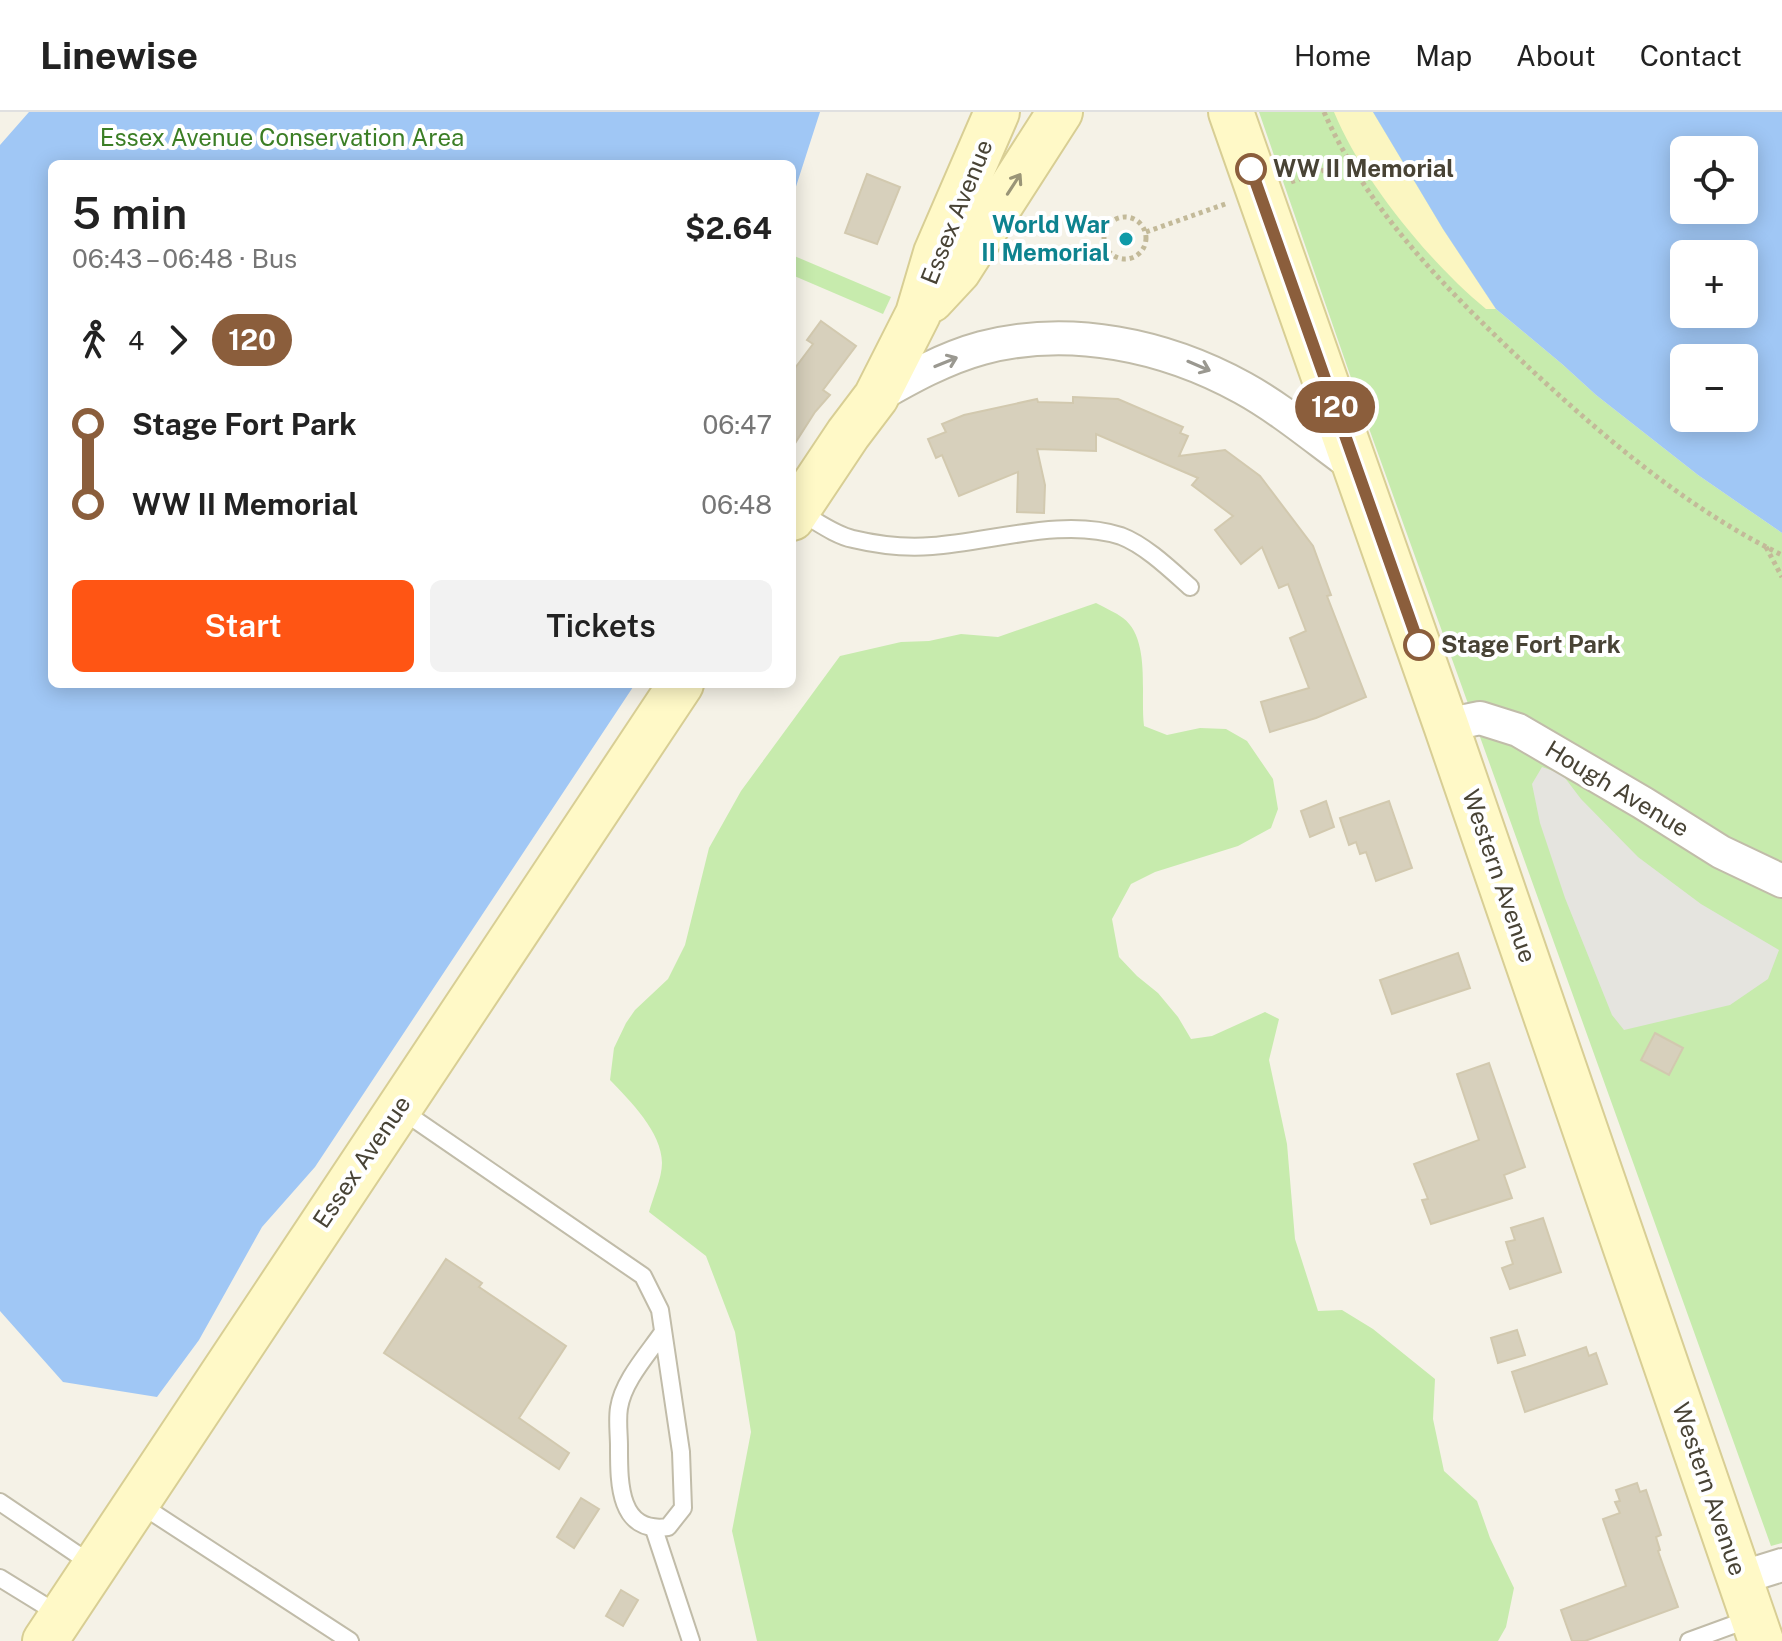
<!DOCTYPE html>
<html lang="en">
<head>
<meta charset="utf-8">
<style>
	body { margin:0; font-family:"Public Sans",sans-serif; background:#f2f2f2; color:#222; height:100vh; display:flex; flex-direction:column; font-size:30px; white-space:nowrap }
	* { box-sizing:border-box; margin:0 }
	p { font-size:26px; color:#767676 }
	.icon { flex:none; width:44px; height:44px; fill:none; stroke:currentColor; stroke-width:2; stroke-linecap:round; stroke-linejoin:round }
	.map { position:relative; flex:1; overflow:hidden }
	.side { position:absolute; left:48px; top:48px; width:748px; height:528px; display:flex; flex-direction:column; background:#fff; border-radius:12px; box-shadow:0 4px 20px #0003 }
	.side>* { flex:none }
	.badge { padding:0 16px; border-radius:26px; font-size:28px; line-height:52px }
	.tools { position:absolute; left:1670px; top:24px; display:grid; gap:16px }
	.tools a { display:grid; place-items:center; width:88px; height:88px; border-radius:12px; background:#fff; box-shadow:0 4px 20px #0003; font-size:40px }
	.map>.badge { position:absolute; translate:-50% -50%; box-shadow:0 0 0 4px #fff }
	.legs { display:flex; align-items:center; gap:12px; height:88px; padding:0 24px; font-size:26px }
	.legs p { margin-inline-start:auto }
	.overview { display:flex; align-items:center; justify-content:space-between; height:136px; padding:0 24px }
	h1 { font-size:44px; font-weight:600; line-height:60px }
	.cta { display:flex; gap:16px; margin-top:auto; padding:16px 24px }
	.cta a { flex:1; height:92px; border-radius:12px; background:#ff5514; color:#fff; font-size:32px; font-weight:600; line-height:92px; text-align:center }
	.cta a+a { background:#f2f2f2; color:#222 }
	ul { padding:0 24px; list-style:none }
	li { display:flex; align-items:center; gap:28px; height:80px; font-size:30px }
	li i { display:grid; place-items:center; width:12px; height:100%; margin:0 10px; background:currentColor }
	li i::after { content:''; width:20px; height:20px; margin:-10px; border:6px solid; border-radius:50%; background:#fff }
	li p { margin-inline-start:auto }
	li:first-child i { background:linear-gradient(#0000 50%,currentColor 0) }
	li:last-child i { background:linear-gradient(currentColor 50%,#0000 0) }
	header { display:flex; align-items:center; gap:48px; box-sizing:border-box; height:112px; padding:0 40px; background:#fff; border-bottom:2px solid #e0e0e0 }
	header strong { font-size:38px }
	nav { display:flex; gap:44px; margin-inline-start:auto; font-size:28px }
	.map>svg:first-child { display:block }
</style>
</head>
<body>
<header>
<strong>Linewise</strong>
<nav><a>Home</a><a>Map</a><a>About</a><a>Contact</a></nav>
</header>
<div class="map">
<svg width="1782" height="1529" viewBox="0 0 1782 1529">
	<rect width="100%" height="100%" fill="#f5f2e7"/>
	<g fill="#c7ebad">
		<path d="M1259 0H1373L1443 117 1496 197 1562 252 1596 283 1698 363 1782 421V1431L1771 1434 1357 283Z"/>
		<path d="M792 143 891 185 883 202 792 163Z"/>
		<path d="M1096 491C1105 496 1115 500 1123 506 1151 527 1140 582 1144 614L1167 623 1200 616 1226 617 1247 629 1273 667 1278 697 1271 716 1238 734 1155 760 1131 772 1112 807 1119 845 1137 864 1158 881 1178 905 1191 927 1212 924 1265 900 1279 907 1269 948 1287 1032 1295 1127 1318 1199 1342 1198 1373 1217 1435 1267 1433 1307 1444 1359 1477 1389 1490 1426 1514 1476 1506 1515 1498 1529H757L732 1419 751 1320 735 1220 706 1144 649 1100C653 1085 662 1066 662 1051 662 1020 630 989 610 968L614 936 626 911 635 898 668 867 685 833 709 736 741 679 840 544 901 530 929 529 961 522 998 525Z"/>
	</g>
	<path fill="#fbf6c1" d="M1334 0H1373L1443 117 1496 197H1486C1429 150 1362 68 1334 0Z"/>
	<path fill="#e5e4df" d="M1542 655 1562 662 1581 687 1638 745 1701 792 1779 838 1768 867 1730 893 1624 918 1612 903 1565 786 1540 711 1532 672Z"/>
	<g fill="#a0c7f5" fill-rule="evenodd">
		<path d="M29 0H820L792 87V52H52V572H635L315 1055 262 1115 199 1228 157 1285 63 1270 0 1199V33Z"/>
		<path d="M1373 0H1782V421L1698 363 1596 283 1562 252 1496 197 1443 117ZM1684 38H1744V98H1684ZM1684 142H1744V202H1684ZM1684 246H1744V306H1684Z"/>
	</g>
	<g fill="#d7d0bc" stroke="#d2c9af" stroke-width="2">
		<path d="M867 62 900 75 877 132 845 121Z"/>
		<path d="M821 209 856 234 823 278 830 283 815 300 792 336V260L813 232 807 228Z"/>
		<path d="M1073 285 1118 287 1183 315 1180 321 1188 324 1179 344 1225 338 1260 364 1313 434 1331 483 1327 484 1366 585 1316 606 1270 620 1261 590 1309 576 1290 526 1306 519 1288 472 1279 476 1262 435 1241 452 1215 418 1233 404 1192 373 1198 366 1096 322V339L1037 337 1045 373 1044 401 1017 400 1018 360 959 384 942 343 936 346 928 327 946 320 942 312 964 303 1037 287 1038 290 1073 291Z"/>
		<path d="M1326 689 1334 715 1310 725 1301 699Z"/>
		<path d="M1389 689 1412 756 1376 769 1366 740 1360 742 1356 730 1349 733 1340 706Z"/>
		<path d="M1458 841 1470 876 1392 902 1380 868Z"/>
		<path d="M1655 921 1683 936 1669 963 1641 948Z"/>
		<path d="M1489 951 1525 1055 1504 1063 1512 1086 1431 1112 1422 1088 1428 1087 1414 1052 1479 1028 1457 962Z"/>
		<path d="M1543 1106 1561 1160 1510 1177 1502 1156 1513 1152 1506 1130 1515 1128 1511 1116Z"/>
		<path d="M446 1147 482 1171 479 1175 566 1234 519 1306 569 1341 559 1357 384 1241Z"/>
		<path d="M1517 1218 1525 1243 1498 1251 1491 1226Z"/>
		<path d="M1586 1235 1589 1244 1596 1241 1607 1272 1525 1300 1512 1260Z"/>
		<path d="M1637 1371 1640 1380 1646 1378 1661 1423 1656 1425 1660 1438 1658 1439 1678 1495 1585 1529H1572L1561 1498 1626 1474 1603 1407 1620 1401 1615 1390 1620 1389 1616 1378Z"/>
		<path d="M581 1386 599 1397 574 1436 557 1425Z"/>
		<path d="M621 1478 638 1488 623 1514 606 1504Z"/>
	</g>
	<g fill="none" stroke-linecap="round" stroke-linejoin="round">
		<g stroke="#c1bca9" stroke-width="20">
			<g id="lane">
				<path d="M798 399C815 408 834 423 853 427 878 433 907 436 932 434 991 430 1063 405 1121 424 1145 433 1171 458 1190 475"/>
				<path d="M401 998 643 1164 660 1198 681 1340 683 1396 668 1415C618 1422 619 1370 619 1334 619 1322 617 1308 619 1296 623 1269 648 1242 663 1220"/>
				<path d="M0 1390 93 1453"/>
				<path d="M138 1391 350 1529"/>
				<path d="M654 1417 691 1529"/>
				<path d="M0 1466 60 1503"/>
				<path d="M1689 1529 1752 1506"/>
			</g>
		</g>
		<g stroke="#c1bca9" stroke-width="36">
			<g id="street">
				<path d="M876 285C909 266 945 246 982 236 1070 213 1165 233 1243 276 1283 298 1320 330 1358 357"/>
				<path d="M1446 613 1480 606 1518 618 1643 691 1721 740 1782 769"/>
				<path d="M1740 1466 1782 1453"/>
			</g>
		</g>
		<g stroke="#d8ce94" stroke-width="48">
			<g id="secondary">
				<path d="M1231 0 1446 613 1761 1529"/>
				<path d="M931 188 958 159 1060 0"/>
				<path d="M792 406 848 322 876 285 918 202 936 141 997 0"/>
				<path d="M45 1529 681 572"/>
			</g>
		</g>
		<g stroke="#c3ba99" stroke-width="5" stroke-dasharray="4 4" stroke-linecap="butt">
			<path d="M1324 0C1367 98 1447 178 1524 251 1601 323 1686 396 1782 443"/>
			<path d="M1291 70 1349 49"/>
			<circle cx="1125" cy="126" r="21"/>
			<path d="M1146 120 1228 91"/>
			<path d="M1766 435 1782 465"/>
		</g>
		<use href="#lane" stroke="#fff" stroke-width="16"/>
		<use href="#street" stroke="#fff" stroke-width="32"/>
		<use href="#secondary" stroke="#fff9c7" stroke-width="44"/>
	</g>
	<defs><path id="oneway-shaft" d="M-6 0H5M1.5-3L5.5 0L1.5 3" fill="none" stroke-width="1.6" stroke-linecap="round" stroke-linejoin="round" transform="scale(2)"/></defs>
	<use stroke="#9a9577" href="#oneway-shaft" transform="translate(1014 72) rotate(-57)"/>
	<g stroke="#9a9890">
		<use href="#oneway-shaft" transform="translate(946 250) rotate(-22)"/>
		<use href="#oneway-shaft" transform="translate(1199 254) rotate(23)"/>
	</g>
	<g fill="none" stroke-linecap="round" stroke-linejoin="round">
		<g stroke="#fff" stroke-width="18">
			<path id="line-1" d="M1251 57 1419 533"/>
		</g>
		<use href="#line-1" stroke="#8b5e3c" stroke-width="12"/>
	</g>
	<g fill="#fff" stroke="#8b5e3c" stroke-width="4">
		<circle cx="1251" cy="57" r="14"/>
		<circle cx="1419" cy="533" r="14"/>
	</g>
	<circle fill="#0f9aa8" stroke="#fff" stroke-width="3" cx="1126" cy="127" r="8"/>
	<g text-anchor="middle" stroke-width="8" stroke-linejoin="round" paint-order="stroke">
		<g font-size="24" fill="#3b7e25" stroke="#fff">
			<text x="282" y="34">Essex Avenue Conservation Area</text>
		</g>
		<g font-size="24" font-weight="bold" fill="#484335" stroke="#fff" text-anchor="start">
			<text x="1273" y="65">WW II Memorial</text>
			<text x="1441" y="541">Stage Fort Park</text>
		</g>
		<g font-size="24" fill="#484335" stroke="#fff">
			<text transform="translate(957 100) rotate(-68)" y="8">Essex Avenue</text>
			<text transform="translate(1617 677) rotate(31)" y="8">Hough Avenue</text>
			<text transform="translate(1499 764) rotate(71)" y="8">Western Avenue</text>
			<text transform="translate(362 1050) rotate(-56)" y="8">Essex Avenue</text>
			<text transform="translate(1709 1377) rotate(71)" y="8">Western Avenue</text>
		</g>
		<g font-size="24" font-weight="bold" fill="#0d838f" stroke="#fff" text-anchor="end">
			<text x="1110" y="121">World War<tspan x="1110" dy="28">II Memorial</tspan></text>
		</g>
	</g>
</svg>
<div class="tools">
<a><svg class="icon" aria-label="locate" viewBox="0 0 24 24"><circle cx="12" cy="12" r="6"/><path d="M12 2v4M12 18v4M2 12h4M18 12h4"/></svg></a>
<a>+</a>
<a>−</a>
</div>
<b class="badge" style="left:1335px;top:295px;background:#8b5e3c;color:#fff">120</b>
<section class="side">
<div class="overview"><div><h1>5 min</h1><p>06:43 – 06:48 · Bus</p></div><b>$2.64</b></div>
<div class="legs"><svg class="icon" aria-label="walk" viewBox="0 0 24 24"><circle cx="13" cy="4" r="2"/><path d="M13 8l-2 6 4 7M11 14l-3 7M7 12l3-4h3l4 4"/></svg>4<svg class="icon" aria-label="forward" viewBox="0 0 24 24"><path d="M9 5l7 7-7 7"/></svg><b class="badge" style="background:#8b5e3c;color:#fff">120</b></div>
<ul>
<li><i style="color:#8b5e3c"></i><b>Stage Fort Park</b><p>06:47</p></li>
<li><i style="color:#8b5e3c"></i><b>WW II Memorial</b><p>06:48</p></li>
</ul>
<div class="cta"><a>Start</a><a>Tickets</a></div>
</section>
</div>
</body>
</html>
